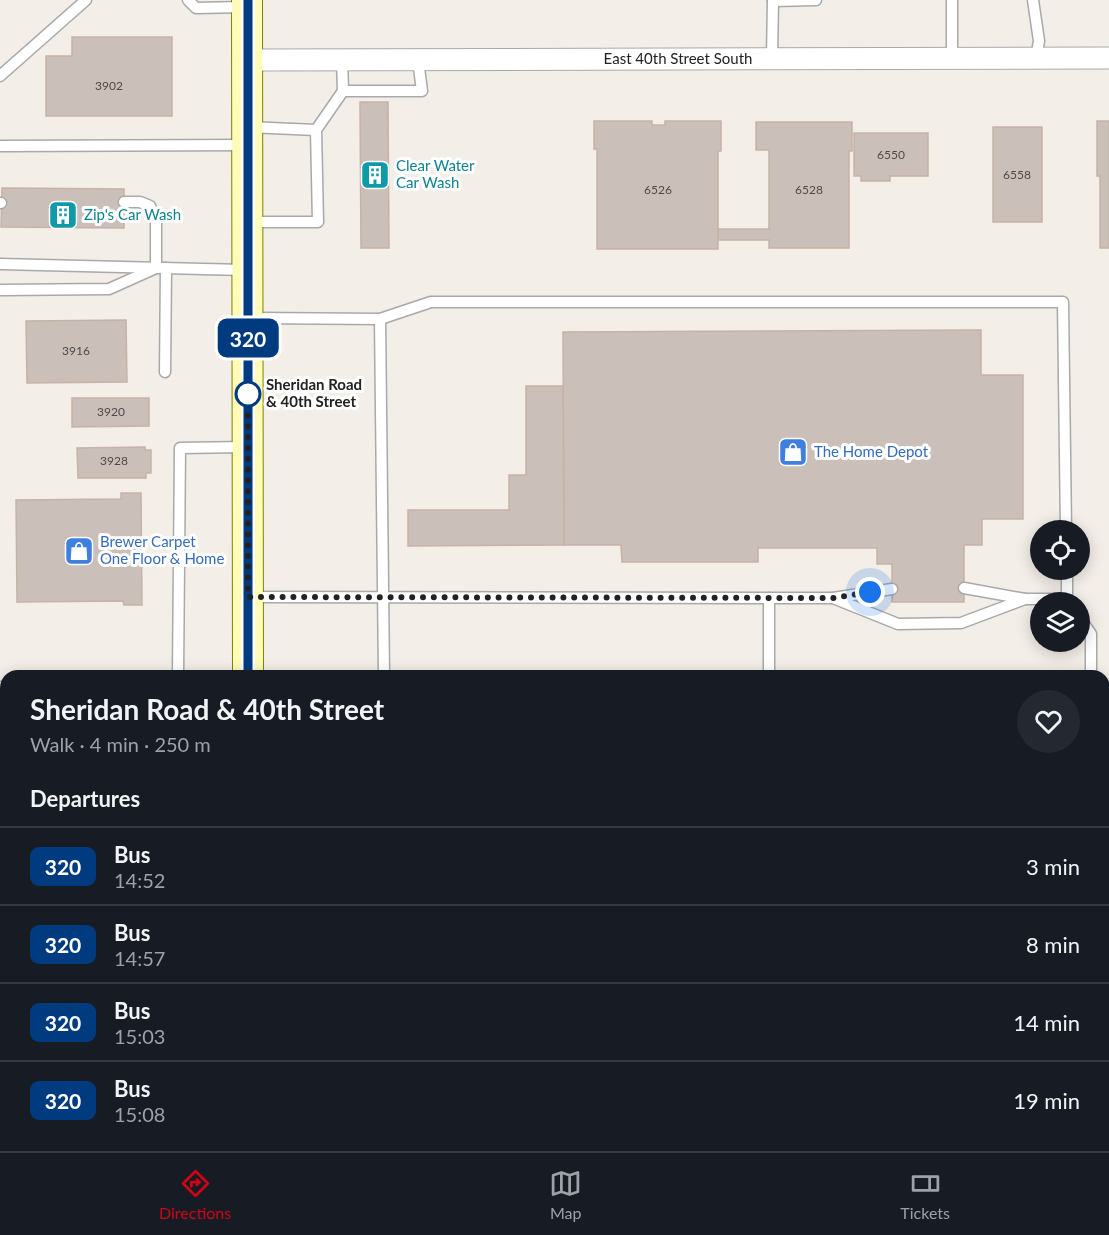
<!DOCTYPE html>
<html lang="en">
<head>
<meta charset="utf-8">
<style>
	body { margin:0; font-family:Lato,sans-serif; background:#242831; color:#f1f3f6; height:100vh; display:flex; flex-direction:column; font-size:22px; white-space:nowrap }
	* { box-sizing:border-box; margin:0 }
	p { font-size:20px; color:#9ea1a6 }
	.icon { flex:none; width:33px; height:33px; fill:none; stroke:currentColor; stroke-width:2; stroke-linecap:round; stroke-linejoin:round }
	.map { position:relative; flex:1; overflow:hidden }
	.details { position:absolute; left:0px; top:670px; width:1110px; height:482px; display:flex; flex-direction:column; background:#171b24; border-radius:18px 18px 0 0; box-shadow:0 3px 15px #0003 }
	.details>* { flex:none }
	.badge { padding:0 12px; border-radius:9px; font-size:21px; line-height:39px }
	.tools { position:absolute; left:1030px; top:520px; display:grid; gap:12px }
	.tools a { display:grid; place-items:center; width:60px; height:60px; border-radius:50%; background:#171b24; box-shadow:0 3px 15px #0003; font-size:30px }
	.you { position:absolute; width:30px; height:30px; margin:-15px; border:4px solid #fff; border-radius:50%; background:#1a73e8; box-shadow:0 0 0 9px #1a73e833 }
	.map>.badge { position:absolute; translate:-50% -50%; box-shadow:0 0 0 3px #fff }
	h2 { padding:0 30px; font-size:22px; line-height:54px }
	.round { display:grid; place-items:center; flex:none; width:63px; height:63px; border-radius:32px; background:#242831 }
	.headline { display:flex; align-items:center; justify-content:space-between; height:102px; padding:0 30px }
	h1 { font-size:28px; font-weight:700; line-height:45px }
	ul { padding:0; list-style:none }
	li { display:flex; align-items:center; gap:18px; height:78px; padding:0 30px; border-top:2px solid #363941 }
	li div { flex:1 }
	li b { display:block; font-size:22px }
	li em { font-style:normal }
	li .badge { min-width:66px; font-weight:700; text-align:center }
	.dock { display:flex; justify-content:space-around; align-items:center; height:84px; border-top:2px solid #363941; background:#171b24; font-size:16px; color:#9ea1a6 }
	.dock a { display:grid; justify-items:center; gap:3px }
	.dock .active { color:#d30017 }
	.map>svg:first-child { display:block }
</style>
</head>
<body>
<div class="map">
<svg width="1109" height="1151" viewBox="0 0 1109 1151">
	<rect width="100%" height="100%" fill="#f3eee7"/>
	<g fill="#cbbfba" stroke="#c6b2a8" stroke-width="1.5">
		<path d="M72 37H172V116H46V56H72Z"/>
		<path d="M360 102H388L389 248H361Z"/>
		<path d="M594 121H652V125H665V121H721V151H718V249H597V149H594Z"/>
		<path d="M1097 121H1109V248H1100V176H1097Z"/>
		<path d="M756 122H852V151H849V248H769V240H718V229H769V150H756Z"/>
		<rect x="993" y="127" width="49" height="95"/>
		<path d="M854 133H928V176H890V181H861V176H854Z"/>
		<path d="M2 188 124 189V228L1 227Z"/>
		<path d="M126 320 127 382 27 383 26 321Z"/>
		<path d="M981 330V375H1023V519H982V545H964V602H892V564H877V548H758V562H622L621 545H564L563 332Z"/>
		<path d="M526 386H563L564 545 408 546V510H509V475H526Z"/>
		<path d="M72 398H149V426L72 427Z"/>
		<path d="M145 447V450H151V473H146V478H78L77 448Z"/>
		<path d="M121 493H141L142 605H124L123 601 17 602 16 500 121 499Z"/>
		<rect x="0" y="717" width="6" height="93"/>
		<path d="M1104 1060H1109V1103H1104L1105 1151H931V1146H1104Z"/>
		<rect x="519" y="1146" width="81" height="5"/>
		<rect x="777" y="1146" width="154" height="5"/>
	</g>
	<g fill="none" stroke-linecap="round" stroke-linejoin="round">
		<g stroke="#a9a9a9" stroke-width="13">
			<g id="service">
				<path d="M188 0 196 8 244 7"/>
				<path d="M952 0V58"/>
				<path d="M1033 0 1039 41 1036 58"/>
				<path d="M773 1 816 0"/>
				<path d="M772 58 773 0"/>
				<path d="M342 60 343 91H422L418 60"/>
				<path d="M0 76 86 0"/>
				<path d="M248 127 316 130"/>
				<path d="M0 146 246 145"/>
				<path d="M0 203H1"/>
				<path d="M250 222H318L316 130 343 91"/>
				<path d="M0 264 244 270"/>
				<path d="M0 290 109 289 156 268V219L150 206 140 202H124"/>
				<path d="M248 318 380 319 431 302H1063L1066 531"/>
				<path d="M380 319 384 676"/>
				<path d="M165 372 166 268"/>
				<path d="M1067 570V599L1070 603"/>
				<path d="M964 588 1025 599"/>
				<path d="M251 597 833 598 898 624 961 623 1025 599H1067"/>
				<path d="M769 598V676"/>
				<path d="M833 598 892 589"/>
				<path d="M1080 618 1091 634V676"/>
				<path d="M178 676 180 448 246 447"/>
				<path d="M0 687H6"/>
				<path d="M1104 751 1109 760"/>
				<path d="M1104 834H1109"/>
				<path d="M0 1001H6"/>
				<path d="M1104 1010H1109"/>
				<path d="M72 1146 85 1151"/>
				<path d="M120 1146V1151"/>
				<path d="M611 1146V1151"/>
				<path d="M255 1147 329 1146"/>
			</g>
		</g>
		<g stroke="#a9a9a9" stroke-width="23">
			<path id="minor" d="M248 60 1109 58"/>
		</g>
		<g stroke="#818100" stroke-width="32">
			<g id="secondary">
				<path d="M247 0 248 676"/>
				<path d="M0 926H6"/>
				<path d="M1104 926H1109"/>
				<path d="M254 1146V1151"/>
			</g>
		</g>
		<use href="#service" stroke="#fff" stroke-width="10"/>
		<use href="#minor" stroke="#fff" stroke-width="21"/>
		<use href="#secondary" stroke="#fffbb9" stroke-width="30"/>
	</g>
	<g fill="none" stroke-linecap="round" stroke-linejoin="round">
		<g stroke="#fff" stroke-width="14">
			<path id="line" d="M248 0V676"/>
		</g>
		<use href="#line" stroke="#003b80" stroke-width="9"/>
		<path stroke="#222" stroke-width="6" stroke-dasharray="0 10.8" d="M248 394V597L833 598 870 592"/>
	</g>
	<defs>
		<g id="building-square" transform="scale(1.5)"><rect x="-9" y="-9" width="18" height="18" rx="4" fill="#0f9aa8" stroke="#fff"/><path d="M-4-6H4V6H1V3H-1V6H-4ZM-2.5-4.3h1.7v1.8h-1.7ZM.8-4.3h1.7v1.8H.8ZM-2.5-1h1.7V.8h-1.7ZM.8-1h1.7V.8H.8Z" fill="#fff"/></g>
		<g id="shop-square" transform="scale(1.5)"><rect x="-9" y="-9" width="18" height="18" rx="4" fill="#3f7fe0" stroke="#fff"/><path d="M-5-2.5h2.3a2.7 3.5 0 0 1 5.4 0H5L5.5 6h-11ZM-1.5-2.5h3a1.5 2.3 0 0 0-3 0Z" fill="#fff"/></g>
	</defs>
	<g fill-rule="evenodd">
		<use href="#building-square" x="375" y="175"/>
		<use href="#building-square" x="63" y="215"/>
		<use href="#shop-square" x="793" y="452"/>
		<use href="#shop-square" x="79" y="551"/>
	</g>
	<circle fill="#fff" stroke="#003b80" stroke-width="3" cx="248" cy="394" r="12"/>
	<g text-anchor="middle" stroke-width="6" stroke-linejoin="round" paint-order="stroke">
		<g font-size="12" fill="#4c4948">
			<text x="109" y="90">3902</text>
			<text x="891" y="159">6550</text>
			<text x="1017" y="179">6558</text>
			<text x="658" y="194">6526</text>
			<text x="809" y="194">6528</text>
			<text x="76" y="355">3916</text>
			<text x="111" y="416">3920</text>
			<text x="114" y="465">3928</text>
		</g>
		<g font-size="15" fill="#222" stroke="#fff">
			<text x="678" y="64">East 40th Street South</text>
		</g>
		<g font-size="15" fill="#0d838f" stroke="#fff" text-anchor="start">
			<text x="396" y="171">Clear Water<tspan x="396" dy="17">Car Wash</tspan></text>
			<text x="84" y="220">Zip's Car Wash</text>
		</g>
		<g font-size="15" font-weight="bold" fill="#222" stroke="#fff" text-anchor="start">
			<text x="266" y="390">Sheridan Road<tspan x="266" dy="17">&amp; 40th Street</tspan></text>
		</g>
		<g font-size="15" fill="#366cbe" stroke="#fff" text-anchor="start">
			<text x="814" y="457">The Home Depot</text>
			<text x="100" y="547">Brewer Carpet<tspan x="100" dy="17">One Floor &amp; Home</tspan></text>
		</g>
	</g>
</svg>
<div class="tools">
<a><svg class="icon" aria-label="locate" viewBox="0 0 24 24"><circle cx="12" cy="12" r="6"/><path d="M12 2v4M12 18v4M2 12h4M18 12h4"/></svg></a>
<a><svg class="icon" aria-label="layers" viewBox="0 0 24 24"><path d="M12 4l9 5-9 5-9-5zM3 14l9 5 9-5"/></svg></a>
</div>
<div class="you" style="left:870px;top:592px"></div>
<b class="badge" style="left:248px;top:338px;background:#003b80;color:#fff">320</b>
<section class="details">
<div class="headline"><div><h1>Sheridan Road &amp; 40th Street</h1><p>Walk · 4 min · 250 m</p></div><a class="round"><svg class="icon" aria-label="heart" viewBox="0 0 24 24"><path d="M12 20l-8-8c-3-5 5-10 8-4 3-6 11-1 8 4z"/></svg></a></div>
<h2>Departures</h2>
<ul>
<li><span class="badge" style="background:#003b80;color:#fff">320</span><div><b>Bus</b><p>14:52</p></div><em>3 min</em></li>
<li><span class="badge" style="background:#003b80;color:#fff">320</span><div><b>Bus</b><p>14:57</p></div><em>8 min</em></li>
<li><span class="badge" style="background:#003b80;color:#fff">320</span><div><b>Bus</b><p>15:03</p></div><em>14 min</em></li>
<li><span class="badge" style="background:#003b80;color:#fff">320</span><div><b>Bus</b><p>15:08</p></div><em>19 min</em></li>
</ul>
</section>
</div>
<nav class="dock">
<a class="active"><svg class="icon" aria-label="directions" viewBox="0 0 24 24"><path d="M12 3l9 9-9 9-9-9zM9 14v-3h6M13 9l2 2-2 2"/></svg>Directions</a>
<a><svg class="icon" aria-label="map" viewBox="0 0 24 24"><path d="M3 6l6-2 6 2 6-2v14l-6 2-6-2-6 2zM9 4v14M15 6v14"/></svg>Map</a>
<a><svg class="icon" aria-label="tickets" viewBox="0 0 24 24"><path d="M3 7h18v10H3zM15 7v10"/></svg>Tickets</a>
</nav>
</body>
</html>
